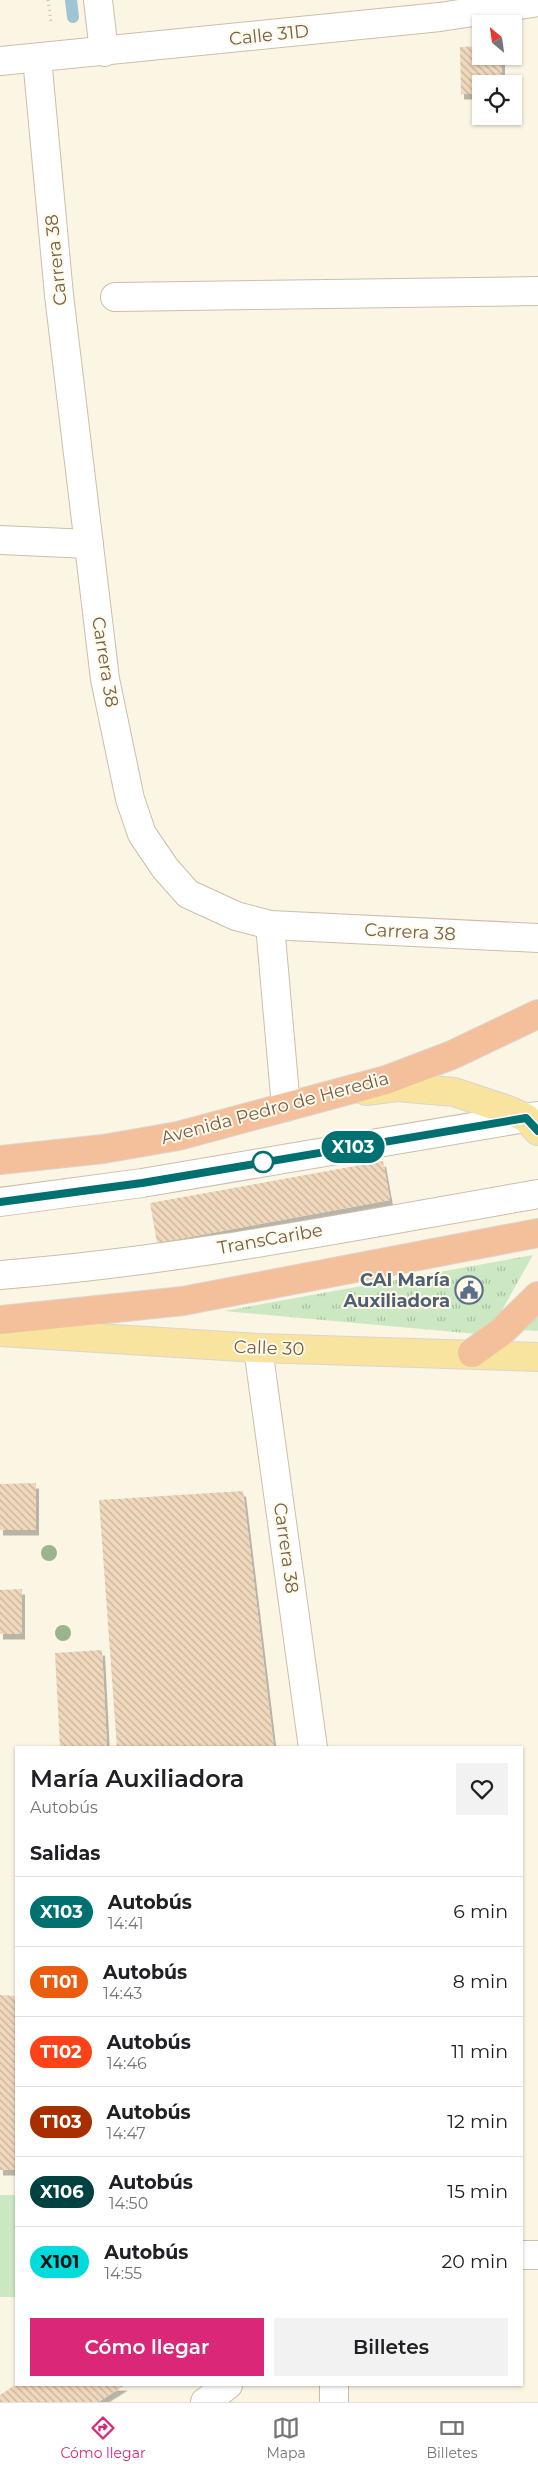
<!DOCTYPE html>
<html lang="es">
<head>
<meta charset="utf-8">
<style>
	body { margin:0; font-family:Montserrat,sans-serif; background:#f2f2f2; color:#202124; height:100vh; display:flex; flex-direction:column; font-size:19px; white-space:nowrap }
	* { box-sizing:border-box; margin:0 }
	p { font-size:16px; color:#757577 }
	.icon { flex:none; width:28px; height:28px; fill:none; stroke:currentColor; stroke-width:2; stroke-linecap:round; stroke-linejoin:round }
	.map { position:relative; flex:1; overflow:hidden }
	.drawer { position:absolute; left:15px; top:1746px; width:508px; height:640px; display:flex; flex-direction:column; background:#fff; border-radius:0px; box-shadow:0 1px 4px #0004 }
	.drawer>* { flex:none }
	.badge { padding:0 10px; border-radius:16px; font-size:18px; line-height:32px }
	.needle { width:32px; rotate:331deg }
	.tools { position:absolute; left:472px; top:15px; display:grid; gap:10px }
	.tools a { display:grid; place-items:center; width:50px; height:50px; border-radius:0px; background:#fff; box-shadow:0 1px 4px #0004; font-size:25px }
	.map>.badge { position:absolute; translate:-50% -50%; box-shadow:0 0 0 2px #fff }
	h2 { padding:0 15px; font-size:19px; line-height:45px }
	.round { display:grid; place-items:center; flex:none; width:52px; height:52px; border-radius:0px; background:#f2f2f2 }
	.summary { display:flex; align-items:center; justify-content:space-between; height:85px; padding:0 15px }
	h1 { font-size:24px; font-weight:600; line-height:38px }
	.primary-button { display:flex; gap:10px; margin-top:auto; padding:10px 15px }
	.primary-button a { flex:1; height:58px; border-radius:0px; background:#db2777; color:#fff; font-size:20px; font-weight:600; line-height:58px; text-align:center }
	.primary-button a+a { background:#f2f2f2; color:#202124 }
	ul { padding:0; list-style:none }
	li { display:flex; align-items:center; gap:15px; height:70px; padding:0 15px; border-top:1px solid #e0e0e0 }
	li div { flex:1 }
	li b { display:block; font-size:19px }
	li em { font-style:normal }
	li .badge { min-width:55px; font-weight:700; text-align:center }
	.tab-bar { display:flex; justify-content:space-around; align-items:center; height:70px; border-top:1px solid #e0e0e0; background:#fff; font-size:14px; color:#757577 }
	.tab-bar a { display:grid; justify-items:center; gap:2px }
	.tab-bar .selected { color:#db2777 }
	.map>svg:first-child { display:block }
</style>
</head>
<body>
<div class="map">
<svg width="538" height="2402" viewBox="0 0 538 2402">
	<defs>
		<pattern id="grass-tufts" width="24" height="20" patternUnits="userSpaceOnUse" patternTransform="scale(1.25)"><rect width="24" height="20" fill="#cce8c3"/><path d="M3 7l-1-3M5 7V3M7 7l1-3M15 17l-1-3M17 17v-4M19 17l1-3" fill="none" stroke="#aabfa0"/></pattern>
		<pattern id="building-back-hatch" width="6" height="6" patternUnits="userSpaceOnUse" patternTransform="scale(1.25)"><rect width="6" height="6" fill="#f0d8bc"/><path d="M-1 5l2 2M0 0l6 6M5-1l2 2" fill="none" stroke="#c7b29b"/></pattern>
		<filter id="shadow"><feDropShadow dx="3" dy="5.5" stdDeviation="0" flood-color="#0004"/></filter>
	</defs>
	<rect width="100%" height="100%" fill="#fbf6e4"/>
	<g fill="url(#grass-tufts)">
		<path d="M533 1255 488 1335 224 1311Z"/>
		<path d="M538 1309V1331L522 1330Z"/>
	</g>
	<rect fill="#cce8c3" x="0" y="2195" width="16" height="102"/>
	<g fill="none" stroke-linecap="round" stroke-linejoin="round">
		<path stroke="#9fc5d5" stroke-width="12" d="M71 0 73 17"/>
	</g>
	<g fill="url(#building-back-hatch)" filter="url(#shadow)">
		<path d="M481 46V56H502V84H481V94H461L460 47Z"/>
		<path d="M383 1161 390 1200 157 1243 150 1203Z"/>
		<path d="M36 1483V1530H0V1484Z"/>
		<path d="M243 1491 274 1748H117L99 1500Z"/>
		<path d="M22 1589V1634H0V1590Z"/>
		<path d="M102 1650 107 1748H60L55 1653Z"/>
		<path d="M0 1995 16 1996V2170H0Z"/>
		<path d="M15 2385H125L98 2402H0V2395Z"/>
	</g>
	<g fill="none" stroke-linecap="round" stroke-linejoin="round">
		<g stroke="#ccbeaa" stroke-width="30">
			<g id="minor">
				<path d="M98 0 104 52"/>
				<path d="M37 58 59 295 105 679 130 799 142 834 165 868 188 894 236 916 270 925 538 938"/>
				<path d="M0 61 440 17 538 2"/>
				<path d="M115 297 538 291"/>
				<path d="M0 540 89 544"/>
				<path d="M270 925 286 1107"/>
				<path d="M0 1202 142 1183 537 1116"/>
				<path d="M0 1275C181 1261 360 1225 538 1194"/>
				<path d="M258 1348 313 1748"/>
				<path d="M521 2255H538"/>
				<path d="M334 2385V2402"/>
				<path d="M205 2402 228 2385"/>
			</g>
		</g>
		<g stroke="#dbd5d0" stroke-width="30">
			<g id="major">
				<path d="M366 1091 397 1087 454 1092 508 1110 526 1118 538 1131"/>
				<path d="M0 1332 258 1348 538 1357"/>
			</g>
		</g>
		<g stroke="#dbd5d0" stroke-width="30">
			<g id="highway">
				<path d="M0 1160 103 1149 178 1136 286 1107 386 1080 452 1055 538 1014"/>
				<path d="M0 1320 183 1301 538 1233"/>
				<path d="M472 1353 500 1333 538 1296"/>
			</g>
		</g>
		<path stroke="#d4bc9f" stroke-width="3" stroke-dasharray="1 4" stroke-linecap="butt" d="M48 0 51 22"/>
		<use href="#minor" stroke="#fff" stroke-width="28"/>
		<use href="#major" stroke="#f8e49e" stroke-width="28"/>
		<use href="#highway" stroke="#f4c09c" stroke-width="28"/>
	</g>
	<g fill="#9cb48d">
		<circle cx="49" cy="1553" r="8"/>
		<circle cx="63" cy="1633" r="8"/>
	</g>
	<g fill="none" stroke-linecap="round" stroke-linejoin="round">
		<g stroke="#fff" stroke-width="11">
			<path id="line" d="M0 1202 142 1183 526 1118 538 1131"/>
		</g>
		<use href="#line" stroke="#007070" stroke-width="8"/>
	</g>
	<defs>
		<g id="civic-ring" transform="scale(1.4375)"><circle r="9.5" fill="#fef9e9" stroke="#5c6f8a" stroke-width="1.5"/><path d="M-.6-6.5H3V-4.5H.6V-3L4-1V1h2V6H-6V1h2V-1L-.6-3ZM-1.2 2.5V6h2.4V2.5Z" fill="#5c6f8a"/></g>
	</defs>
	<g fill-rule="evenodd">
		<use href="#civic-ring" x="469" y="1290"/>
	</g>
	<circle fill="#fff" stroke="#007070" stroke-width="2.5" cx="263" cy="1162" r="10"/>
	<g text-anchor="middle" stroke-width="4" stroke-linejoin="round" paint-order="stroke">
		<g font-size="18" fill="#735f4a" stroke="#fef9e9">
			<text transform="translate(269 35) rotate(-6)" y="6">Calle 31D</text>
			<text transform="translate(56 260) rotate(-96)" y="6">Carrera 38</text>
			<text transform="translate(105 662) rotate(81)" y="6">Carrera 38</text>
			<text transform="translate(410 932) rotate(3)" y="6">Carrera 38</text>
			<text transform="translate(275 1108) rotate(-15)" y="6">Avenida Pedro de Heredia</text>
			<text transform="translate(270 1239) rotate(-10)" y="6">TransCaribe</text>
			<text transform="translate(269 1348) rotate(2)" y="6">Calle 30</text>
			<text transform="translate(286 1548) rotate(82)" y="6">Carrera 38</text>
		</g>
		<g font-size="18" font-weight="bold" fill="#4e5e75" stroke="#fef9e9" text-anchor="end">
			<text x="450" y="1286">CAI María<tspan x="450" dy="21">Auxiliadora</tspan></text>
		</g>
	</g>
</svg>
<div class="tools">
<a><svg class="needle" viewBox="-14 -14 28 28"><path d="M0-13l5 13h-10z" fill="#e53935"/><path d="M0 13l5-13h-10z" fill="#757577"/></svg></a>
<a><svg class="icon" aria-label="locate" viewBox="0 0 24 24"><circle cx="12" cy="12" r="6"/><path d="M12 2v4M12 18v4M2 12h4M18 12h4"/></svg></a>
</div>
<b class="badge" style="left:353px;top:1147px;background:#007070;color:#fff">X103</b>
<section class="drawer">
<div class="summary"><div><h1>María Auxiliadora</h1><p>Autobús</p></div><a class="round"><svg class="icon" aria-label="heart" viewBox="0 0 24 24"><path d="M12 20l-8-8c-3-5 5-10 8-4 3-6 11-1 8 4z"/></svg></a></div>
<h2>Salidas</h2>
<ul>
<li><span class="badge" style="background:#007070;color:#fff">X103</span><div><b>Autobús</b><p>14:41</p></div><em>6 min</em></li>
<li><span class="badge" style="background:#ec5c0e;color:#fff">T101</span><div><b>Autobús</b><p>14:43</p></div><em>8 min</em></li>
<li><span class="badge" style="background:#fb4218;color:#fff">T102</span><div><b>Autobús</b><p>14:46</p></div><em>11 min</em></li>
<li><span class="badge" style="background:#a83000;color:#fff">T103</span><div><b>Autobús</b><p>14:47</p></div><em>12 min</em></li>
<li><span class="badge" style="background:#004242;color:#fff">X106</span><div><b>Autobús</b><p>14:50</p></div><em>15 min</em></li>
<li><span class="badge" style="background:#00dbdb;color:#111">X101</span><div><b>Autobús</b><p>14:55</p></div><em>20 min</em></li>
</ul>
<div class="primary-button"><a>Cómo llegar</a><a>Billetes</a></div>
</section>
</div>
<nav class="tab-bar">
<a class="selected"><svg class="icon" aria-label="directions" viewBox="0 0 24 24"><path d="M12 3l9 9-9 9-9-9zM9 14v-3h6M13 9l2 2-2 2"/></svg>Cómo llegar</a>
<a><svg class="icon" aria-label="map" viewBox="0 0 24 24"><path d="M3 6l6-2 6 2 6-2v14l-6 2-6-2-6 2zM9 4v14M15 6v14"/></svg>Mapa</a>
<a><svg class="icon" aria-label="tickets" viewBox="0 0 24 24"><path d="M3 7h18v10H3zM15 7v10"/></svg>Billetes</a>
</nav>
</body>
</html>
